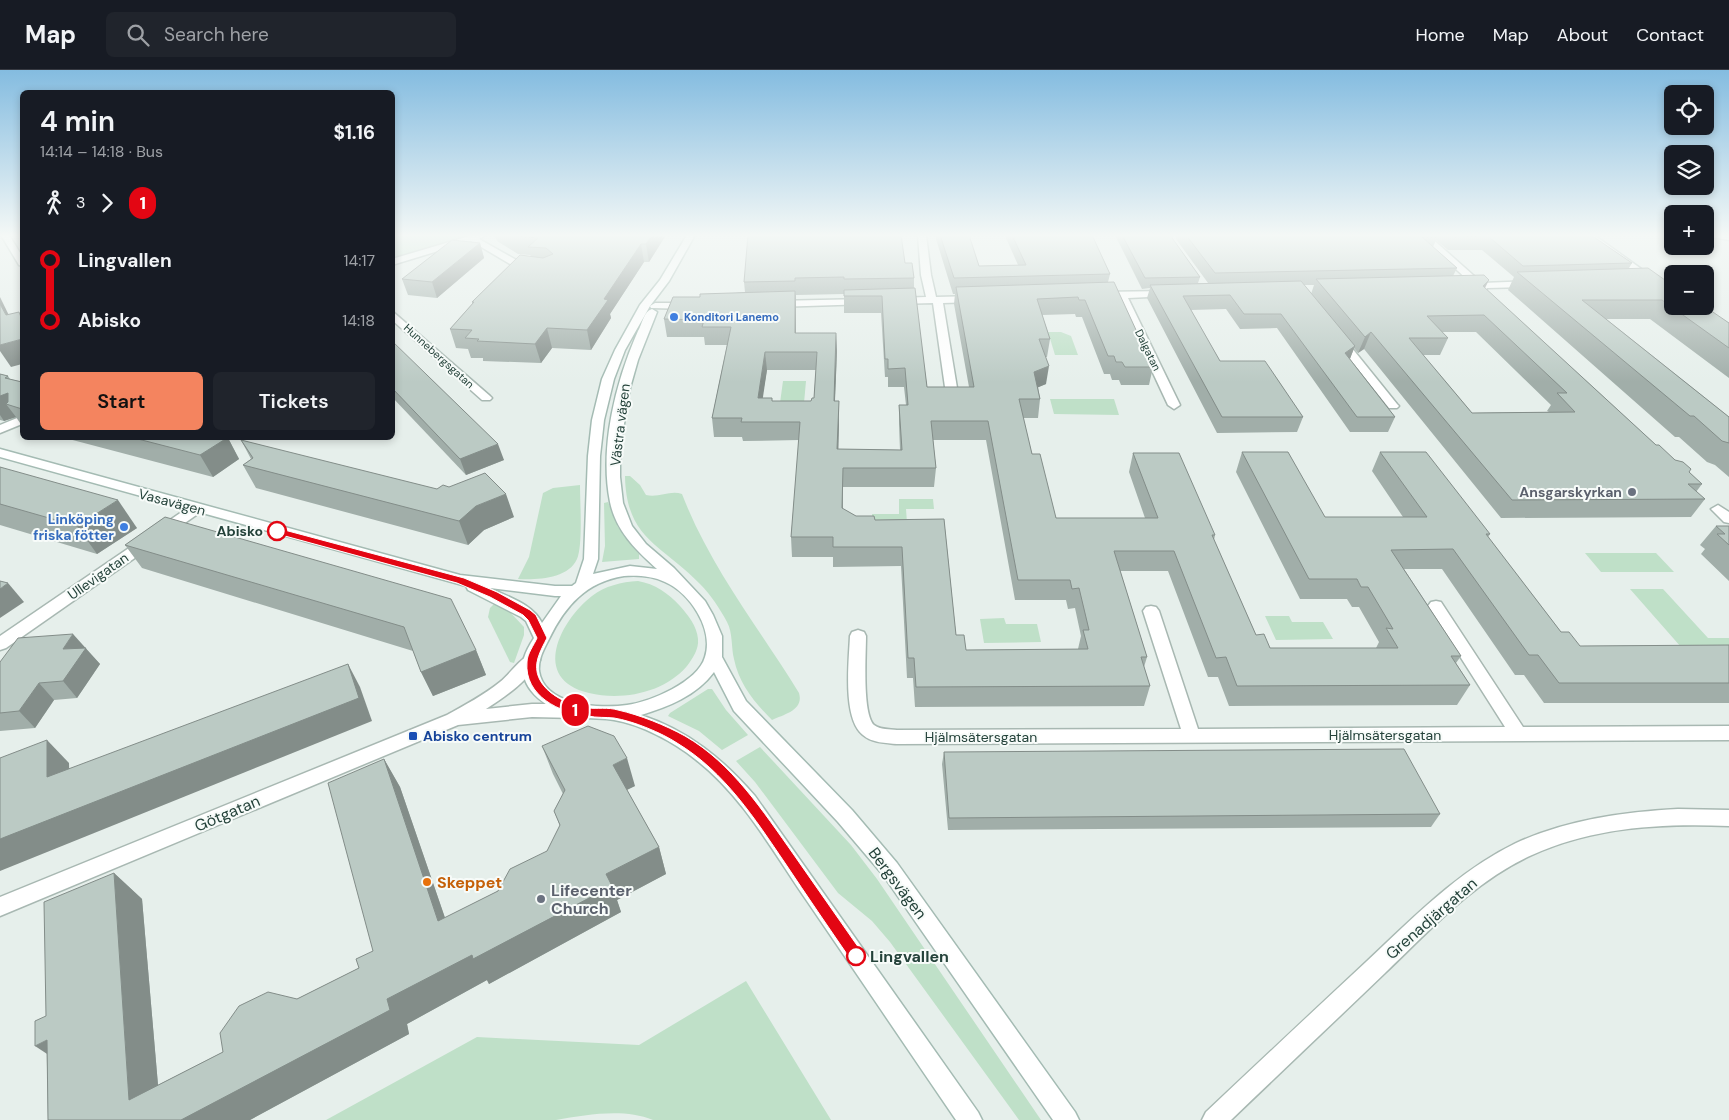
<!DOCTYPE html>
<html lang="en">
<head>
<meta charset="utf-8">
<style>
	body { margin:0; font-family:"DM Sans",sans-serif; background:#20242c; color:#f1f3f6; height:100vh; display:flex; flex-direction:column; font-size:19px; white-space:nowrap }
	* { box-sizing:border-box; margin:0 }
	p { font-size:16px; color:#9ea1a6 }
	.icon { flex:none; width:28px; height:28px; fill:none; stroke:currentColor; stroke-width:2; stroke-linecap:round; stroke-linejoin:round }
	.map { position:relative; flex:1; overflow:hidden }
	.panel { position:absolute; left:20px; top:20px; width:375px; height:350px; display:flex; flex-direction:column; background:#171b24; border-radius:8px; box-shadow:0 2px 8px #0003 }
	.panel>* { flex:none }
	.badge { padding:0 10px; border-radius:16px; font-size:18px; line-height:32px }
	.controls { position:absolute; left:1664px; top:15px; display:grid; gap:10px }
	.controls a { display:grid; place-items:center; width:50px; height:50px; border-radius:8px; background:#171b24; box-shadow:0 2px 8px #0003; font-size:25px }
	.map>.badge { position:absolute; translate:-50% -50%; box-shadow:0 0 0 2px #fff }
	.legs { display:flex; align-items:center; gap:8px; height:55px; padding:0 20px; font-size:16px }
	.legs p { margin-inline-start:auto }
	.headline { display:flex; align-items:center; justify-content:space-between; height:85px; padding:0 20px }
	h1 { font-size:28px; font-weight:600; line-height:38px }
	.action { display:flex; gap:10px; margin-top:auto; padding:10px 20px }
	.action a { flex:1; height:58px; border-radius:8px; background:#f4845f; color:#111; font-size:20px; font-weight:600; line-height:58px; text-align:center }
	.action a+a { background:#20242c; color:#f1f3f6 }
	ul { padding:0 20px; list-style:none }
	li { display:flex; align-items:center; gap:18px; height:60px; font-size:19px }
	li i { display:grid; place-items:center; width:8px; height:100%; margin:0 6px; background:currentColor }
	li i::after { content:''; width:12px; height:12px; margin:-6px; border:4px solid; border-radius:50%; background:#171b24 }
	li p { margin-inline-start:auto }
	li:first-child i { background:linear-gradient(#0000 50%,currentColor 0) }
	li:last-child i { background:linear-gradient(currentColor 50%,#0000 0) }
	header { display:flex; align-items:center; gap:30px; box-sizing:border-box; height:70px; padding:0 25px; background:#171b24; border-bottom:1px solid #363941 }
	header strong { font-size:24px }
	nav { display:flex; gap:28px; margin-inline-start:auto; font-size:18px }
	.search { width:350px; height:45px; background:#20242c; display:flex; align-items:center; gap:12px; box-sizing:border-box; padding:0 18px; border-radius:8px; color:#9ea1a6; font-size:19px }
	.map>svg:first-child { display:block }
</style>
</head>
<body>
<header>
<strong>Map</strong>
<div class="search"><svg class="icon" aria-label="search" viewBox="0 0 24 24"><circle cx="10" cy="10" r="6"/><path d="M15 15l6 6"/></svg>Search here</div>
<nav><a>Home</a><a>Map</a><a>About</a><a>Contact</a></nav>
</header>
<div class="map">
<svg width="1729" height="1050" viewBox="0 0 1729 1050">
	<rect width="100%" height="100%" fill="#e6efeb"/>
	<g fill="#bfe0c8">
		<path d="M393 165H473L393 190Z"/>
		<path d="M1048 262H1061L1071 266 1078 285H1055Z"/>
		<path d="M783 311H806L804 333H780Z"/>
		<path d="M1050 329H1114L1119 345 1054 344Z"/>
		<path d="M625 406H630L640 415 646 425C659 428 670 420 682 424 710 497 759 558 799 623 804 640 785 644 772 650 755 633 739 614 734 589 731 577 733 563 727 552 720 539 711 525 700 514 663 475 626 470 625 406Z"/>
		<path d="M580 415C580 432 583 475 577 489 568 509 537 510 518 509L529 487 543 423 553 418Z"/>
		<path d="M899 429H933L934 439H906L907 453 872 452V444H899Z"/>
		<path d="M608 432 618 457 639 484V489L602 492 605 476 604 433Z"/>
		<path d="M1585 483H1656L1674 502H1601Z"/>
		<path d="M638 511C655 514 668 523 680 536 688 545 697 556 698 569 699 579 693 588 687 596 664 623 622 631 589 623 530 609 560 551 592 526 605 516 621 512 638 511Z"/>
		<path d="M1630 519H1663L1708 568H1729V578L1681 577Z"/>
		<path d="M495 533 508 540 524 557V565L514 593 510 592 488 547 490 538Z"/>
		<path d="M1265 546H1289L1292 552H1323L1333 569 1276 570Z"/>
		<path d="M1004 548 1006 554H1037L1041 572 984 573 980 549Z"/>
		<path d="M708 619H712L726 640 748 665 722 680 699 661 668 646 670 643Z"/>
		<path d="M760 677 851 775 877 809 1041 1050H1019L890 872 872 851 838 823 755 712 736 691Z"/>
		<path d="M746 911 831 1050H653C623 1038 587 1045 556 1050H326L477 967 639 975Z"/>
	</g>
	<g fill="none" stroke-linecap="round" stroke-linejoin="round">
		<g stroke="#a8b8b2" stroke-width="3">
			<g id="minor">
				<path d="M1 165H9L22 186V196L19 195Z"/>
				<path d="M473 165H486L479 169 534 200 529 203 522 201 471 171 392 195V189Z"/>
				<path d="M918 165H926L931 205 936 227 975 226 980 229 975 232 943 233 958 324 952 327 946 324 933 233 898 234 893 231 898 228 926 227 921 205Z"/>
				<path d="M1419 165H1428L1482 213 1530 211 1535 214 1530 217 1487 218 1486 221 1483 222 1477 219 1465 218V214L1471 213Z"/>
				<path d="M1584 165H1594L1672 221V228L1669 227Z"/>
				<path d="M1167 221 1172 224 1170 226 1128 228 1180 335 1174 339 1168 335 1118 228H1100L1095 225 1100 222Z"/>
				<path d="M865 229 870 232 869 234 775 237 770 234 775 231Z"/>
				<path d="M655 233H690L695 236 690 239 651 238 650 236Z"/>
				<path d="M392 241 490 326 492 328 490 330H482L392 250Z"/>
				<path d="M1339 266 1343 267 1397 334 1399 336 1397 338H1389L1334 269Z"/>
				<path d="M22 346V354L0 363V355Z"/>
				<path d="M197 434 204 438 202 441 6 578 0 580V566L192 435Z"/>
				<path d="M1718 435 1729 442V453L1724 452 1711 439Z"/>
				<path d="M1436 531 1441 532 1523 657 1729 656V670L897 674C886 673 872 673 863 665 842 649 849 590 850 566L852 562 858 560 864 562 866 566C866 584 862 644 874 655 880 660 890 659 897 660L1181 659 1143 541 1146 537 1151 536 1156 537 1159 541 1198 659 1505 657 1428 536 1431 532Z"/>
			</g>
		</g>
		<g stroke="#a8b8b2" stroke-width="3">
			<g id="tertiary">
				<path d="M1711 165H1729V170L1712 167Z"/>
				<path d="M532 584 538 586 540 590C528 611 506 626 486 639L532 634H576L582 636 584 641 582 646 576 648 532 647 458 655 0 846V827L447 645C465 635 484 625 500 612 510 604 520 588 532 584Z"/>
				<path d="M1678 739 1729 740V756C1663 753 1593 757 1532 785 1474 811 1430 860 1385 903 1334 952 1282 1001 1231 1050H1202L1206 1042C1259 992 1312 942 1366 892 1412 849 1458 801 1516 773 1567 750 1622 742 1678 739Z"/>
			</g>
		</g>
		<g stroke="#a4bbb3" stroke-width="3">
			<path id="secondary" d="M687 165H695L669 211 650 236 625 280 614 309 604 350 600 386 598 489 593 504 630 496 657 499C636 480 616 461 610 432 599 377 616 311 638 261 642 254 644 241 652 239L657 242 638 290 630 318 620 378V407L623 433 632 456 646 474 674 498 705 531 713 545 722 566V587L746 631 852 740 897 793 1075 1042 1079 1050H1053L883 805 838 752 734 641 714 602C696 626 668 637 641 645 689 661 723 689 755 726L978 1042 982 1050H956C906 977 857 904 807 831 773 782 743 726 695 689 674 672 640 654 614 650 602 648 591 649 580 647 552 642 516 622 524 588 526 581 530 574 534 568L526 551 521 547 468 520 466 516 0 387V379L460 505 555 516H572L576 513 584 489 588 386 592 350 602 309 615 280 640 235 660 210ZM624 506C637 505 653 506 665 512 690 523 714 559 705 587 698 612 650 632 627 635 601 639 544 636 539 601 538 589 544 579 549 569 565 536 586 512 624 506ZM490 518 555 526H561L542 553C533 534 508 527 490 518Z"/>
		</g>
		<use href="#minor" fill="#fff" fill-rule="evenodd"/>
		<use href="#tertiary" fill="#fff" fill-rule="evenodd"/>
		<use href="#secondary" fill="#fff" fill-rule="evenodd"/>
	</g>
	<g fill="#a1aea9" fill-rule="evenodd">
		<path d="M495 165H666L649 192H644L610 244 611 248 591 280 552 278 541 293 483 291V288H471L468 279 456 278 450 259 472 234V232L531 186 530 185 518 184 497 171Z"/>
		<path d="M937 165H969L979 196 1018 195 1006 168V165H1092L1110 204 1108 212 1153 297 1149 315H1121L1119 310H1112L1110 304H1104L1082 247H1076L1075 244 1042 245 1050 269 1047 287H1045L1046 314 1038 317 1040 329 1038 348H1023L1032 384 1056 448H1145L1129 402 1133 383 1215 465 1214 470 1256 565 1270 578H1376L1379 572 1359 537H1352L1347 529H1300L1236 402 1242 382 1325 447H1403L1372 401 1380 382 1490 464 1488 467 1561 562 1580 576 1729 575V633H1544L1524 605H1515L1442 499H1404L1461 586 1456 593 1470 615 1457 635 1229 636 1218 607H1208L1168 501H1120L1147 587 1144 597 1150 616 1144 636 915 637 913 608H907L901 496 833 497V487H792L791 467 799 370 743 371 742 367H714L712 348 727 275H705L704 267H667L664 249 700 227 745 222 744 212 905 193 914 208V218L927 317H969L954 234 955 224H953L936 169ZM844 224V243H881L885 307H888V317H904L906 335H899V354L900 380 838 379 839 350 835 331 837 281 836 263H796V225ZM767 300H816L814 328 811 331H773L762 328ZM933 370H986L1015 530H1066L1068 539 1075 538 1081 566 1078 579 966 580 956 565 944 449 875 450 856 446 843 439V417H934L936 398Z"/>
		<path d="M1115 165H1170L1200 207 1198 213H1208L1176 169 1177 165H1591L1632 193 1629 198 1729 253V308L1650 249H1606L1729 347V407L1715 395 1707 392 1679 367H1675L1508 220 1514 207 1482 180H1448L1436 170 1433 177 1457 198 1453 206 1485 218 1656 375 1702 414 1696 422 1705 429 1691 447 1501 448 1364 279 1358 283 1354 278 1350 289 1395 347 1388 362H1350L1277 258 1240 259 1226 239 1191 240 1220 291 1303 347 1297 362 1217 363 1147 228 1150 218 1142 219ZM1304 215H1314L1311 224ZM1442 262H1476L1551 335 1547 341 1549 342 1472 343 1423 285H1440L1448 268Z"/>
		<path d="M480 173 484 188 437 228 408 225 402 209Z"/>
		<path d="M392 271 504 390 466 405 392 327Z"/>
		<path d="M0 304 8 306 10 309 22 312V356L16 347 4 351 0 350Z"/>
		<path d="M65 368H228L239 389 213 407Z"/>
		<path d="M241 370 514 447 484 460 468 475 256 418 243 395 251 389Z"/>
		<path d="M0 397 137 458 97 484 0 455Z"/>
		<path d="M165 447 476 580 486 605 433 626 421 602 413 581 142 498 125 475Z"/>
		<path d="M1716 456H1729V511L1701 484 1705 479 1700 475Z"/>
		<path d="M85 578 100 594 77 628 54 630 35 658 0 661V592Z"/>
		<path d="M542 676 635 716 627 720 659 777 666 804 617 830 621 842 489 914 487 910 407 954 409 964 250 1050H48L46 946 114 803 142 829 158 1015 223 982 297 929 359 898 373 881 384 689 400 717 445 848 498 821 547 781 560 756 554 741 563 724 553 704Z"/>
		<path d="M944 682 1440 744 1431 757 948 760 942 694Z"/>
	</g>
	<g fill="#838d89">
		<path d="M652 165H666L649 192 646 174Z"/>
		<path d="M480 173 484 188 437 228 432 212Z"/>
		<path d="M641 174 644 192 610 244 611 248 591 280 587 260 604 229Z"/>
		<path d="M1489 210 1481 226 1483 216Z"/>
		<path d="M795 221 796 238V281L795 263Z"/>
		<path d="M0 227 19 266 6 245 0 234Z"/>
		<path d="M547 258 552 278 541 293 535 274Z"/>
		<path d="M1371 262 1364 279 1358 283 1365 267Z"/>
		<path d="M836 263 837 281 834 350V331Z"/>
		<path d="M22 269V294L11 297 0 281V275Z"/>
		<path d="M1355 276 1349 291 1345 283Z"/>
		<path d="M765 282 767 300 760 347 758 328Z"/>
		<path d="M1049 296 1046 314 1032 320 1034 302Z"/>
		<path d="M8 323 18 337 6 334 16 347 4 351 0 345V326Z"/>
		<path d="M839 331V350L838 398 837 379Z"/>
		<path d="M227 368H228L239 389 213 407 200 385Z"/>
		<path d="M498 374 504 390 466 405 460 389Z"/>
		<path d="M843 398V417L842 458V438Z"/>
		<path d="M506 424 514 447 484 460 468 475 459 451 476 436Z"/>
		<path d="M118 430 137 458 97 484 77 456Z"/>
		<path d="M8 513 24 532 0 548V519Z"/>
		<path d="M73 564 100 594 77 628 63 611V579Z"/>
		<path d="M476 580 486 605 433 626 421 602Z"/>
		<path d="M348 594 360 617 372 651 0 801V769Z"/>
		<path d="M39 613 54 630 35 658 19 641Z"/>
		<path d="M47 670 69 693 70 730 47 707Z"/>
		<path d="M627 688 635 716 622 722 613 695Z"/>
		<path d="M384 689 400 717 455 877 438 851Z"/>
		<path d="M659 777 666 804 617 830 621 842 489 914 487 910 407 954 409 964 250 1050H181L387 929 606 804Z"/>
		<path d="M114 803 142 829 161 1050 129 1030Z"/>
		<path d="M47 970 70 999 35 976Z"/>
	</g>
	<g fill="#bbcac4" stroke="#838d89" fill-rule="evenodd">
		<path d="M511 165H652L646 174H641L604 229 608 230 587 260 547 258 535 274 477 271 479 269 465 268 472 260 450 259 474 232H472L520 185 543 188 553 184 546 178 528 177 538 168 514 166Z"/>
		<path d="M748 165H901L905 193H912L914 208 844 209V207L795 208V211L744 212Z"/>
		<path d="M940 165H969L979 196 1026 195 1012 165H1092L1110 204 954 208Z"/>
		<path d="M1122 165H1170L1200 207 1145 208Z"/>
		<path d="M1186 165H1436L1438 167H1422L1457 198 1215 203Z"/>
		<path d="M1451 165H1591L1632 193 1523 196 1488 166 1453 167Z"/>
		<path d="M452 170 480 173 432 212 402 209Z"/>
		<path d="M1648 198 1672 215V236H1704L1729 253V278L1662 230H1582L1729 347V373L1722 371 1694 346H1690L1517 202Z"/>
		<path d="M1484 205 1489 210 1483 216 1656 375H1659L1675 390 1683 392 1691 399 1689 402 1702 414H1688L1705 429 1512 430 1371 262 1365 267 1316 209ZM1484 245 1567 323H1557L1575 342 1472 343 1409 268H1448L1427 246Z"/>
		<path d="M1301 211 1355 276 1345 283 1395 347H1357L1281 244H1244L1230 225 1183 226 1220 291H1265L1303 347H1222L1150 215Z"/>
		<path d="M1114 212 1153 297H1125L1122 292H1116L1114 286H1108L1085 230H1079L1078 227 1037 229 1050 269H1039L1049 296 1034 302 1040 329H1019L1032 384H1040L1056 448H1158L1133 383H1179L1215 465H1212L1256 565 1264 564 1270 578H1398L1386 558 1393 559 1368 517H1361L1357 509H1309L1242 382H1288L1325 447H1427L1380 382H1426L1490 464H1486L1561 562H1569L1580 576 1729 575V613H1559L1538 585H1529L1453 479 1391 480 1461 586H1451L1470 615 1237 616 1226 587 1216 588 1174 481H1114L1147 587H1141L1150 616 916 617 914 588H908L902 477H833V467H791L800 352H741L742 348H712L731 257H702L704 250 664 249 673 227H700V224L795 221V263H836L834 331H839L837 379 902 380 899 335H908L905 298 888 299V289H885L882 226H844V220L915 218 927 317H974L956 217ZM765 282H817L814 328H812L811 331H772V328H758ZM931 351H988L1018 510H1070L1072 519 1079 518 1089 560H1083L1088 579 966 580 964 565H956L944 449 875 450 874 446H856L842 438 843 398H936Z"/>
		<path d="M0 234 6 245 19 242 22 250V269L0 275Z"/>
		<path d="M392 271 498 374 460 389 392 318Z"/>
		<path d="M0 304 8 306 5 308 22 312V339L6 334 8 332V323L0 326Z"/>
		<path d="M134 368H227L200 385Z"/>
		<path d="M241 370 437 419 443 415 449 417 485 403 506 424 476 436 459 451 243 395 253 388Z"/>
		<path d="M0 397 118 430 77 456 0 434Z"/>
		<path d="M165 447 451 529 476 580 421 602 404 557 125 475Z"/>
		<path d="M1716 456H1729V475L1717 464H1725Z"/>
		<path d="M0 511 8 513 0 519Z"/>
		<path d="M73 564 63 579 86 578 63 611 39 613 19 641 0 643V592L18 568Z"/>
		<path d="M348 594 359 628 0 769V688L47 670V707Z"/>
		<path d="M588 656 614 666 627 688 613 695 659 777 606 804 612 816 473 889 472 885 387 929 390 940 181 1050H48L47 970 35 976V951L46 946 44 832 114 803 129 1030 223 982 220 963 239 936 268 922 297 929 359 898 356 889 373 881 328 713 384 689 438 851 498 821 510 799 547 781 560 755 554 741 565 720 542 676Z"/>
		<path d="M1404 679 1440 744 949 748 944 682Z"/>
	</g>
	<linearGradient id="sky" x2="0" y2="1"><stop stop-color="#84bce0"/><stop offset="0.53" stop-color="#f4f8f6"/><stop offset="1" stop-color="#f4f8f6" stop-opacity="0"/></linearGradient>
	<rect width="1729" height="312" fill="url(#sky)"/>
	<path fill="#e30613" stroke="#fff" d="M274 458H277L464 508 497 522 530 540 536 545 547 568C544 574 540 581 538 588 529 617 565 635 588 638 597 639 608 637 618 640 640 645 665 655 685 666 732 693 763 741 794 785 816 817 839 849 861 881L863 886 861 890 856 892 851 890C829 858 807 826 785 793 755 749 725 702 677 673 662 663 633 651 614 648 606 647 597 648 588 646 560 643 524 626 527 592 527 584 534 575 537 568L528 550 523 545 490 527 457 513 274 463Z"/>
	<g fill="#3f7fe0" stroke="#f7fbf9" stroke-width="2">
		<circle cx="674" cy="247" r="5"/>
		<circle cx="124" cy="457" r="5"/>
	</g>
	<g fill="#6b7280" stroke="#f7fbf9" stroke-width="2">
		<circle cx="1632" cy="422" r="5"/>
		<circle cx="541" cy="829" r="5"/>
	</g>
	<g fill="#fff" stroke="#e30613" stroke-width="2.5">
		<circle cx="277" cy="461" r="9"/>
		<circle cx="856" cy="886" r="9"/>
	</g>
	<rect fill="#1a4fb4" stroke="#f7fbf9" stroke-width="2" x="408" y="661" width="10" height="10" rx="2.5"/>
	<circle fill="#e8710a" stroke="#f7fbf9" stroke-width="2" cx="427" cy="812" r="5"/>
	<g text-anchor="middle" stroke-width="4" stroke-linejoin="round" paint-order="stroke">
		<g font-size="11" font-weight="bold" fill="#366cbe" stroke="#f7fbf9" text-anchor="start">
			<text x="684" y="251">Konditori Lanemo</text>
		</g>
		<g font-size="11" fill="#24423a" stroke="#f7fbf9">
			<text transform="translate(1148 280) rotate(64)" y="4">Dalgatan</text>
			<text transform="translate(439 286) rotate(42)" y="4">Hunnebergsgatan</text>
		</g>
		<g font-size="14" fill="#24423a" stroke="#f7fbf9">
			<text transform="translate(620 355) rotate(-83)" y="5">Västra vägen</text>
			<text transform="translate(172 432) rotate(15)" y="5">Vasavägen</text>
			<text transform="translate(98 506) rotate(-35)" y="5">Ullevigatan</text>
			<text x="1385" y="670">Hjälmsätersgatan</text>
			<text x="981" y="672">Hjälmsätersgatan</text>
		</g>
		<g font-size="14" font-weight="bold" fill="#5b616d" stroke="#f7fbf9" text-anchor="end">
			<text x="1622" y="427">Ansgarskyrkan</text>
		</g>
		<g font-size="14" font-weight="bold" fill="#366cbe" stroke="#f7fbf9" text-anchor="end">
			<text x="114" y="454">Linköping<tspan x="114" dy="16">friska fötter</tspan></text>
		</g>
		<g font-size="14" font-weight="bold" fill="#24423a" stroke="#f7fbf9" text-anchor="end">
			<text x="263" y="466">Abisko</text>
		</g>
		<g font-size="14" font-weight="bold" fill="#164399" stroke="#f7fbf9" text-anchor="start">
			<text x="423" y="671">Abisko centrum</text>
		</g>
		<g font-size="16" fill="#24423a" stroke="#f7fbf9">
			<text transform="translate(227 743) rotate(-23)" y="6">Götgatan</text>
			<text transform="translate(898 813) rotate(53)" y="6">Bergsvägen</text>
			<text transform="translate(1431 848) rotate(-41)" y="6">Grenadjärgatan</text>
		</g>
		<g font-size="16" font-weight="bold" fill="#c56008" stroke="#f7fbf9" text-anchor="start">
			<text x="437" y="818">Skeppet</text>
		</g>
		<g font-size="16" font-weight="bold" fill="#5b616d" stroke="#f7fbf9" text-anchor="start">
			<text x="551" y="826">Lifecenter<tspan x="551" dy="18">Church</tspan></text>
		</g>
		<g font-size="16" font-weight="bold" fill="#24423a" stroke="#f7fbf9" text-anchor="start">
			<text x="870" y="892">Lingvallen</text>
		</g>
	</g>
</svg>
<div class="controls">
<a><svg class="icon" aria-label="locate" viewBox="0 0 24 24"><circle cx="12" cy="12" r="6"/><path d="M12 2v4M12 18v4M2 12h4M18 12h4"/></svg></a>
<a><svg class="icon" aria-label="layers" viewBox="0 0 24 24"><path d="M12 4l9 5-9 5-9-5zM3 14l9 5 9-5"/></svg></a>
<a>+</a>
<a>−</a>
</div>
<b class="badge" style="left:575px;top:640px;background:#e30613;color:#fff">1</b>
<section class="panel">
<div class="headline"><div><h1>4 min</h1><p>14:14 – 14:18 · Bus</p></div><b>$1.16</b></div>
<div class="legs"><svg class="icon" aria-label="walk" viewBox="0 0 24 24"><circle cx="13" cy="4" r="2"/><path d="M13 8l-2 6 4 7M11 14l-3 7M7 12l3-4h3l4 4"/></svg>3<svg class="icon" aria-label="forward" viewBox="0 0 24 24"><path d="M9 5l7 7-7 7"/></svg><b class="badge" style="background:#e30613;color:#fff">1</b></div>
<ul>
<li><i style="color:#e30613"></i><b>Lingvallen</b><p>14:17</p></li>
<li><i style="color:#e30613"></i><b>Abisko</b><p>14:18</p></li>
</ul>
<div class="action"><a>Start</a><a>Tickets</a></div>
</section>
</div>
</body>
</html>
